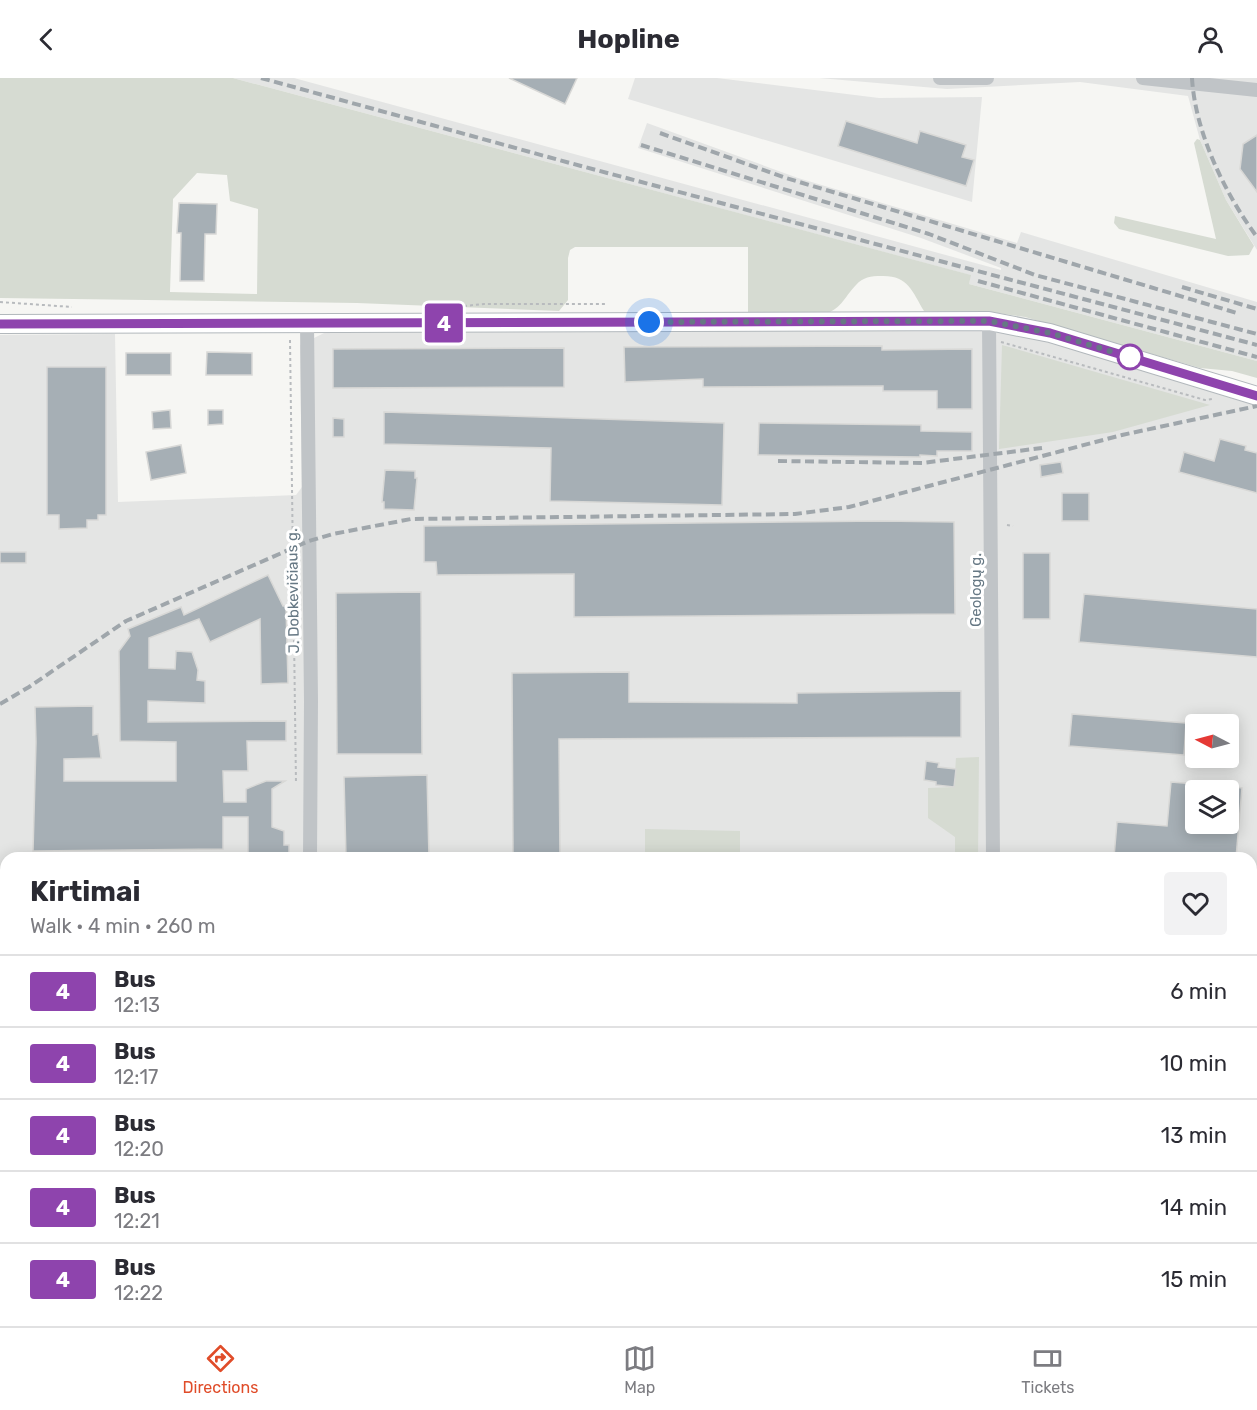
<!DOCTYPE html>
<html lang="en">
<head>
<meta charset="utf-8">
<style>
	body { margin:0; font-family:Rubik,sans-serif; background:#f2f2f3; color:#2b2b33; height:100vh; display:flex; flex-direction:column; font-size:22px; white-space:nowrap }
	* { box-sizing:border-box; margin:0 }
	p { font-size:20px; color:#7c7c81 }
	.icon { flex:none; width:33px; height:33px; fill:none; stroke:currentColor; stroke-width:2; stroke-linecap:round; stroke-linejoin:round }
	.map { position:relative; flex:1; overflow:hidden }
	.panel { position:absolute; left:0px; top:774px; width:1257px; height:474px; display:flex; flex-direction:column; background:#fff; border-radius:18px 18px 0 0; box-shadow:0 3px 15px #0003 }
	.panel>* { flex:none }
	.badge { padding:0 12px; border-radius:4px; font-size:21px; line-height:39px }
	.needle { width:39px; rotate:276deg }
	.buttons { position:absolute; left:1185px; top:636px; display:grid; gap:12px }
	.buttons a { display:grid; place-items:center; width:54px; height:54px; border-radius:6px; background:#fff; box-shadow:0 3px 15px #0003; font-size:30px }
	.you { position:absolute; width:30px; height:30px; margin:-15px; border:4px solid #fff; border-radius:50%; background:#1a73e8; box-shadow:0 0 0 9px #1a73e833 }
	.map>.badge { position:absolute; translate:-50% -50%; box-shadow:0 0 0 3px #fff }
	.round { display:grid; place-items:center; flex:none; width:63px; height:63px; border-radius:6px; background:#f2f2f3 }
	.summary { display:flex; align-items:center; justify-content:space-between; height:102px; padding:0 30px }
	h1 { font-size:28px; font-weight:700; line-height:45px }
	ul { padding:0; list-style:none }
	li { display:flex; align-items:center; gap:18px; height:72px; padding:0 30px; border-top:2px solid #e1e1e2 }
	li div { flex:1 }
	li b { display:block; font-size:22px }
	li em { font-style:normal }
	li .badge { min-width:66px; font-weight:700; text-align:center }
	header { display:flex; justify-content:space-between; align-items:center; height:78px; padding:0 30px; background:#fff; font-size:27px; font-weight:700 }
	.tab-bar { display:flex; justify-content:space-around; align-items:center; height:84px; border-top:2px solid #e1e1e2; background:#fff; font-size:16px; color:#7c7c81 }
	.tab-bar a { display:grid; justify-items:center; gap:3px }
	.tab-bar .selected { color:#e04c29 }
	.map>svg:first-child { display:block }
</style>
</head>
<body>
<header><svg class="icon" aria-label="back" viewBox="0 0 24 24"><path d="M15 5l-7 7 7 7"/></svg>Hopline<svg class="icon" aria-label="person" viewBox="0 0 24 24"><circle cx="12" cy="8" r="4"/><path d="M4 21q1-7 8-7t8 7"/></svg></header>
<div class="map">
<svg width="1257" height="1248" viewBox="0 0 1257 1248">
	<rect width="100%" height="100%" fill="#f6f6f3"/>
	<g fill="#e4e5e4" fill-rule="evenodd">
		<path d="M233 0H294L1001 192V190L921 160 638 70 647 45 798 100 1017 165 1021 154 1257 224V283L969 206 970 197Z"/>
		<path d="M635 0H717L879 20 982 19 972 124 628 21Z"/>
		<path d="M819 0H1257V172L1226 122 1200 62 1188 18 1080 4 947 11Z"/>
		<path d="M966 251 1021 257 1039 261 1257 328V1248H0V257L115 256 118 424 296 417 302 409 300 267 324 255ZM1196 646H1228V680H1196ZM1196 712H1228V746H1196ZM6 780H1251V1242H6Z"/>
	</g>
	<g fill="#d6dbd2" fill-rule="evenodd">
		<path d="M0 0H233L971 197 969 206 1257 283V300L1232 293 1200 290 1025 239 984 233H924C912 213 908 197 881 198 871 198 863 199 856 207 846 217 841 231 827 235H748V169H575L570 172 568 180V222L559 233 357 225 0 220ZM197 95 227 97 230 123 258 131 257 216 170 214 173 121Z"/>
		<path d="M1197 61 1200 62 1226 122 1254 168 1249 177 1228 178 1119 151 1114 145 1115 138 1216 161 1194 65Z"/>
		<path d="M1002 267 1210 327 1113 354 999 371Z"/>
		<path d="M979 679 978 780H955V759L928 740V710L954 709 956 680Z"/>
		<path d="M645 751 740 753V780H645Z"/>
		<rect x="327" y="1242" width="173" height="6"/>
	</g>
	<g fill="#a6afb5" stroke="#d8d8d6" stroke-width="1.5">
		<path d="M509 0H577L565 26Z"/>
		<path d="M846 43 917 65 920 53 966 67 962 79 974 82 966 108 838 68Z"/>
		<path d="M1257 57V114L1240 91 1243 66Z"/>
		<path d="M179 125 217 126 216 156H205L204 203H180L181 155H177Z"/>
		<path d="M882 268V272L972 271V331H937V313H883V308L703 309V301L625 304 624 269Z"/>
		<path d="M564 270V309L333 310V271Z"/>
		<path d="M207 274 252 275V297H206Z"/>
		<rect x="126" y="275" width="45" height="22"/>
		<path d="M47 289H106V437H98V442H87V450L59 451V437H47Z"/>
		<path d="M170 332 171 350 153 351 152 334Z"/>
		<path d="M208 332H223V346L208 347Z"/>
		<path d="M384 334 724 345 722 427 550 423 551 370 384 366Z"/>
		<path d="M333 340 344 341V359H333Z"/>
		<path d="M759 345 921 347V353L972 354V373H937V378L920 377V379L758 377Z"/>
		<path d="M1220 361 1246 368 1245 372 1257 375V415L1179 394 1184 374 1214 383Z"/>
		<path d="M181 367 186 395 151 402 146 374Z"/>
		<path d="M1061 384 1063 395 1041 399 1040 387Z"/>
		<path d="M385 392 415 393V400H417L414 432 384 431V424H382Z"/>
		<rect x="1062" y="415" width="27" height="28"/>
		<path d="M882 443 954 444 955 536 574 539V496L437 497 436 484H424V448Z"/>
		<rect x="0" y="474" width="26" height="11"/>
		<rect x="1023" y="475" width="27" height="66"/>
		<path d="M268 497 283 528H286L288 605 261 606 260 541 210 564 199 541 149 560V590L175 591 176 573 192 574 198 592 197 602 205 603V625L148 623V644L286 643V663H247L248 693H223L224 724H246V711L266 703H285L272 711V749L284 753V767H289V780H260V776H248V739H223V771L33 773 36 664 35 629 93 628V657L98 656 101 680 64 681V703H176V664L120 663 119 573 130 558 128 551 181 529 184 537Z"/>
		<path d="M421 514 422 676H337L336 515Z"/>
		<path d="M1084 516 1257 531V579L1079 564Z"/>
		<path d="M629 594V624L797 625V615L961 613V659L559 661 560 780H513L512 595Z"/>
		<path d="M1072 636 1186 645 1184 677 1069 668Z"/>
		<path d="M926 683 939 685 938 689 956 691 954 709 936 707V704L924 702Z"/>
		<path d="M427 697 429 780H346L344 699Z"/>
		<path d="M1171 704 1196 706V746H1228V708L1242 710 1236 780 1114 779 1117 744 1167 748Z"/>
	</g>
	<g fill="none" stroke-linecap="round" stroke-linejoin="round">
		<g stroke="#b2b8bc" stroke-width="20">
			<path id="secondary" d="M0 246 989 243 1050 255 1257 318"/>
		</g>
		<g stroke="#b8bbbe" stroke-width="2" stroke-dasharray="3 3" stroke-linecap="butt">
			<path d="M0 224 72 229"/>
			<path d="M464 228 484 226H606"/>
			<path d="M290 262 296 706"/>
			<path d="M1001 264 1205 322 1212 321"/>
			<path d="M1007 447 1013 448"/>
			<path d="M0 1180H6"/>
			<path d="M0 1220H6"/>
			<path d="M299 1248V1242"/>
			<path d="M332 1248V1242"/>
			<path d="M422 1248 424 1242"/>
		</g>
		<g stroke="#c0c4c7" stroke-width="14">
			<path d="M940 0H987"/>
			<path d="M1143 0 1257 12"/>
			<path d="M989 243 993 780"/>
			<path d="M307 245 311 623 310 780"/>
			<path d="M0 1199H6"/>
			<path d="M1045 1242 1066 1248"/>
			<path d="M314 1248V1242"/>
			<path d="M995 1248V1242"/>
		</g>
		<use href="#secondary" stroke="#fff" stroke-width="18"/>
		<g stroke="#9fa6ab" stroke-width="4" stroke-dasharray="9 4.5" stroke-linecap="butt">
			<path d="M261 0 581 88 1257 267"/>
			<path d="M1192 0C1195 54 1225 116 1257 159"/>
			<path d="M660 55 786 100 1237 235"/>
			<path d="M641 67 929 156 1035 197 1257 256"/>
			<path d="M978 203 1257 279"/>
			<path d="M1182 209 1257 231"/>
			<path d="M778 383 922 385 1042 370"/>
			<path d="M0 626 29 609 126 543 309 463 333 456 411 441 795 436 849 429 1122 357 1257 328"/>
			<path d="M1251 890 1257 892"/>
			<path d="M1251 900 1257 902"/>
			<path d="M1251 911 1257 913"/>
		</g>
	</g>
	<g fill="none" stroke-linecap="round" stroke-linejoin="round">
		<g stroke="#fff" stroke-width="14">
			<path id="line" d="M0 246 989 243 1050 255 1257 318"/>
		</g>
		<use href="#line" stroke="#8e44ad" stroke-width="9"/>
		<path stroke="#667884" stroke-width="6" stroke-dasharray="0 10.8" d="M649 244 989 243 1050 255 1130 279"/>
	</g>
	<circle fill="#fff" stroke="#8e44ad" stroke-width="3" cx="1130" cy="279" r="12"/>
	<g text-anchor="middle" stroke-width="6" stroke-linejoin="round" paint-order="stroke">
		<g font-size="15" fill="#667884" stroke="#fff">
			<text transform="translate(976 512) rotate(-90)" y="5">Geologų g.</text>
			<text transform="translate(293 513) rotate(-91)" y="5">J. Dobkevičiaus g.</text>
		</g>
	</g>
</svg>
<div class="buttons">
<a><svg class="needle" viewBox="-14 -14 28 28"><path d="M0-13l5 13h-10z" fill="#e53935"/><path d="M0 13l5-13h-10z" fill="#7c7c81"/></svg></a>
<a><svg class="icon" aria-label="layers" viewBox="0 0 24 24"><path d="M12 4l9 5-9 5-9-5zM3 14l9 5 9-5"/></svg></a>
</div>
<div class="you" style="left:649px;top:244px"></div>
<b class="badge" style="left:444px;top:245px;background:#8e44ad;color:#fff">4</b>
<section class="panel">
<div class="summary"><div><h1>Kirtimai</h1><p>Walk · 4 min · 260 m</p></div><a class="round"><svg class="icon" aria-label="heart" viewBox="0 0 24 24"><path d="M12 20l-8-8c-3-5 5-10 8-4 3-6 11-1 8 4z"/></svg></a></div>
<ul>
<li><span class="badge" style="background:#8e44ad;color:#fff">4</span><div><b>Bus</b><p>12:13</p></div><em>6 min</em></li>
<li><span class="badge" style="background:#8e44ad;color:#fff">4</span><div><b>Bus</b><p>12:17</p></div><em>10 min</em></li>
<li><span class="badge" style="background:#8e44ad;color:#fff">4</span><div><b>Bus</b><p>12:20</p></div><em>13 min</em></li>
<li><span class="badge" style="background:#8e44ad;color:#fff">4</span><div><b>Bus</b><p>12:21</p></div><em>14 min</em></li>
<li><span class="badge" style="background:#8e44ad;color:#fff">4</span><div><b>Bus</b><p>12:22</p></div><em>15 min</em></li>
</ul>
</section>
</div>
<nav class="tab-bar">
<a class="selected"><svg class="icon" aria-label="directions" viewBox="0 0 24 24"><path d="M12 3l9 9-9 9-9-9zM9 14v-3h6M13 9l2 2-2 2"/></svg>Directions</a>
<a><svg class="icon" aria-label="map" viewBox="0 0 24 24"><path d="M3 6l6-2 6 2 6-2v14l-6 2-6-2-6 2zM9 4v14M15 6v14"/></svg>Map</a>
<a><svg class="icon" aria-label="tickets" viewBox="0 0 24 24"><path d="M3 7h18v10H3zM15 7v10"/></svg>Tickets</a>
</nav>
</body>
</html>
